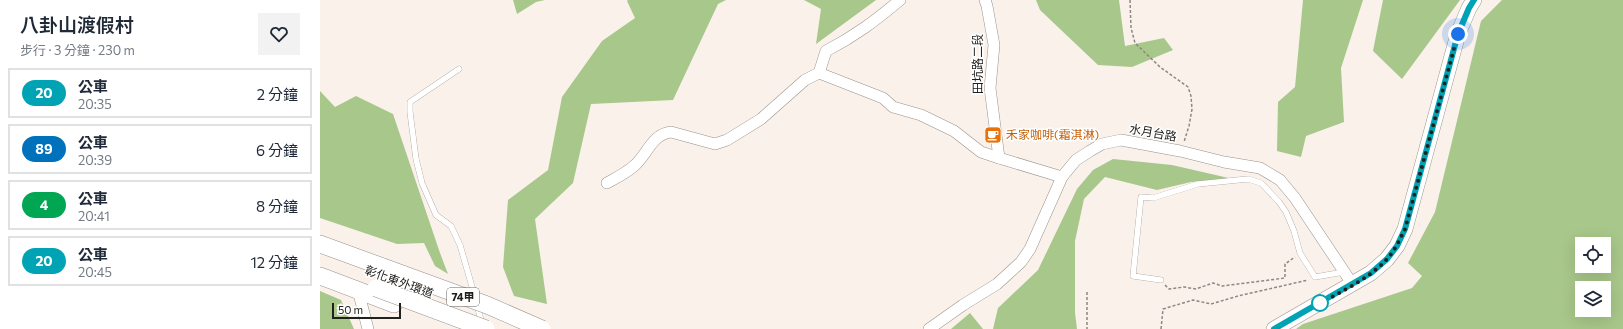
<!DOCTYPE html>
<html lang="zh-TW">
<head>
<meta charset="utf-8">
<style>
	body { margin:0; font-family:Commissioner,"Noto Sans TC",sans-serif; background:#f2f2f3; color:#1f2937; height:100vh; display:flex; flex-direction:column; font-size:15px; white-space:nowrap }
	* { box-sizing:border-box; margin:0 }
	p { font-size:13px; color:#747a83 }
	.icon { flex:none; width:22px; height:22px; fill:none; stroke:currentColor; stroke-width:2; stroke-linecap:round; stroke-linejoin:round }
	.map { position:relative; flex:1; overflow:hidden }
	.drawer { display:flex; flex-direction:column; background:#fff; width:320px }
	.drawer>* { flex:none }
	.badge { padding:0 8px; border-radius:13px; font-size:14px; line-height:26px }
	.fabs { position:absolute; left:1255px; top:237px; display:grid; gap:8px }
	.fabs a { display:grid; place-items:center; width:36px; height:36px; border-radius:0px; background:#fff; box-shadow:0 4px 16px #0002; font-size:20px }
	.scale { position:absolute; left:12px; bottom:10px; width:69px; box-sizing:border-box; padding-left:4px; border:2px solid #22201d; border-top:0; font-size:11px; line-height:14px; white-space:nowrap; color:#22201d; -webkit-text-stroke:3px #fff; paint-order:stroke }
	.you { position:absolute; width:20px; height:20px; margin:-10px; border:3px solid #fff; border-radius:50%; background:#1a73e8; box-shadow:0 0 0 6px #1a73e833 }
	.map>.badge { position:absolute; translate:-50% -50%; box-shadow:0 0 0 2px #fff }
	.round { display:grid; place-items:center; flex:none; width:42px; height:42px; border-radius:0px; background:#f2f2f3 }
	.overview { display:flex; align-items:center; justify-content:space-between; height:68px; padding:0 20px }
	h1 { font-size:19px; font-weight:600; line-height:30px }
	ul { padding:0; list-style:none }
	li { display:flex; align-items:center; gap:12px; height:50px; margin:0 8px 6px; padding:0 12px; border:2px solid #e0e1e3; border-radius:0px }
	li div { flex:1 }
	li b { display:block; font-size:15px }
	li em { font-style:normal }
	li .badge { min-width:44px; font-weight:700; text-align:center }
	main { display:flex; flex:1; min-height:0 }
	.map>svg:first-child { display:block }
</style>
</head>
<body>
<main>
<section class="drawer">
<div class="overview"><div><h1>八卦山渡假村</h1><p>步行 · 3 分鐘 · 230 m</p></div><a class="round"><svg class="icon" aria-label="heart" viewBox="0 0 24 24"><path d="M12 20l-8-8c-3-5 5-10 8-4 3-6 11-1 8 4z"/></svg></a></div>
<ul>
<li><span class="badge" style="background:#00a3b4;color:#fff">20</span><div><b>公車</b><p>20:35</p></div><em>2 分鐘</em></li>
<li><span class="badge" style="background:#0072bc;color:#fff">89</span><div><b>公車</b><p>20:39</p></div><em>6 分鐘</em></li>
<li><span class="badge" style="background:#00a651;color:#fff">4</span><div><b>公車</b><p>20:41</p></div><em>8 分鐘</em></li>
<li><span class="badge" style="background:#00a3b4;color:#fff">20</span><div><b>公車</b><p>20:45</p></div><em>12 分鐘</em></li>
</ul>
</section>
<div class="map">
<svg width="1303" height="329" viewBox="0 0 1303 329">
	<rect width="100%" height="100%" fill="#faf1eb"/>
	<g fill="#a8c78a" fill-rule="evenodd">
		<path d="M193 0H225L216 2 197 14Z"/>
		<path d="M308 0H406L398 4 353 100 271 104 253 183 215 219 227 304 194 296 183 267 188 200 228 170 242 97 282 41 315 18 307 1Z"/>
		<path d="M484 0H556L496 44 501 9Z"/>
		<path d="M716 0H799L805 46 844 38 853 50 812 67 778 65 720 10Z"/>
		<path d="M983 0H1043L1021 68 1024 122 986 136 981 157 957 151 958 102 975 87Z"/>
		<path d="M1063 0H1140L1082 79 1053 51Z"/>
		<path d="M1182 0H1303V329H976L983 324 1092 288 1102 276 1088 263 1115 212 1161 21ZM1262 244H1284V266H1262ZM1262 288H1284V310H1262Z"/>
		<path d="M0 91 15 107 36 96 73 114 120 253 128 274 115 266 104 243 77 244 0 218Z"/>
		<path d="M793 159 852 165 913 179 871 182 837 190 785 177 764 199 755 241V313L757 329H673L678 308 718 270 757 189 773 170Z"/>
		<path d="M0 291 21 300 34 329H0Z"/>
		<path d="M650 313 663 329H631Z"/>
	</g>
	<g fill="none" stroke-linecap="round" stroke-linejoin="round">
		<g stroke="#99928c" stroke-width="6">
			<g id="lane">
				<path d="M139 69 90 102V112L96 159 102 183 116 215 131 226 140 245 155 297"/>
				<path d="M841 280 813 276 821 197 833 198 878 184 928 179 941 183 959 202 966 212 974 231 980 253 995 277 1024 272"/>
				<path d="M157 305 162 324"/>
			</g>
		</g>
		<g stroke="#99928c" stroke-width="12">
			<g id="street">
				<path d="M665 0 667 6 674 45 670 88 679 158 742 177"/>
				<path d="M499 73 563 98 573 107 601 115 634 131 661 152 679 158"/>
				<path d="M287 183C296 178 306 173 314 166 327 155 332 134 351 132L395 144 407 140 441 119 485 80 499 73 506 51C535 36 555 21 580 0"/>
				<path d="M38 290 48 329"/>
				<path d="M609 329 643 305 677 284 701 262 710 249 742 177 756 160 770 151 782 144 801 140 860 151 904 162 940 168 960 180 975 198 1033 285"/>
			</g>
		</g>
		<g stroke="#99928c" stroke-width="16">
			<path id="secondary" d="M954 329 1051 273 1067 259 1077 246 1085 229 1138 34 1149 8 1154 0"/>
		</g>
		<g stroke="#99928c" stroke-width="18">
			<g id="primary">
				<path d="M0 244 63 267"/>
				<path d="M0 276 74 304"/>
			</g>
		</g>
		<g stroke="#8c8782" stroke-width="1.5" stroke-dasharray="3 2" stroke-linecap="butt">
			<path d="M810 0 811 28 815 43 840 67 868 87 871 96 872 109 869 126 864 142"/>
			<path d="M845 285 849 289 864 287 876 289 893 283 902 286 965 278V264L975 257"/>
			<path d="M767 292V329"/>
			<path d="M841 329 843 309 873 300 891 304 918 296 988 280"/>
		</g>
		<use href="#lane" stroke="#fff" stroke-width="5.5"/>
		<use href="#street" stroke="#fff" stroke-width="11"/>
		<use href="#secondary" stroke="#fff" stroke-width="15"/>
		<use href="#primary" stroke="#fff" stroke-width="17"/>
		<g stroke="#99928c" stroke-width="18" stroke-linecap="butt">
			<g id="primary-bridge">
				<path d="M63 267 167 305 222 329"/>
				<path d="M56 288 166 329"/>
			</g>
		</g>
		<use href="#primary-bridge" stroke="#fff" stroke-width="17"/>
	</g>
	<g fill="none" stroke-linecap="round" stroke-linejoin="round">
		<g stroke="#fff" stroke-width="9">
			<path id="line" d="M954 329 1051 273 1067 259 1077 246 1085 229 1138 34 1149 8 1154 0"/>
		</g>
		<use href="#line" stroke="#00a3b4" stroke-width="6"/>
		<path stroke="#22201d" stroke-width="4" stroke-dasharray="0 7.2" d="M1000 303C1023 291 1050 278 1068 258 1075 250 1080 239 1085 229L1138 34"/>
	</g>
	<defs>
		<g id="cafe-square" transform="scale(0.9)"><rect x="-9" y="-9" width="18" height="18" rx="4" fill="#e8710a" stroke="#fff"/><path d="M-5.5-4.5H6V0H3Q3 3.5 0 3.5H-2.5Q-5.5 3.5-5.5 0ZM3-3.2v2h1.7v-2ZM-6 4.5H4V6H-6Z" fill="#fff"/></g>
	</defs>
	<g fill-rule="evenodd">
		<use href="#cafe-square" x="673" y="135"/>
	</g>
	<circle fill="#fff" stroke="#00a3b4" stroke-width="2" cx="1000" cy="303" r="8"/>
	<g text-anchor="middle" stroke-width="3" stroke-linejoin="round" paint-order="stroke">
		<rect fill="#fff" stroke="#646361" stroke-width="1" x="127" y="288" width="32" height="18" rx="3"/>
		<g font-size="11" font-weight="bold" fill="#22201d">
			<text x="143" y="301">74甲</text>
		</g>
		<g font-size="12" fill="#22201d" stroke="#fff">
			<text transform="translate(658 64) rotate(-90)" y="4">田坑路二段</text>
			<text transform="translate(833 133) rotate(10)" y="4">水月台路</text>
			<text transform="translate(79 282) rotate(20)" y="4">彰化東外環道</text>
		</g>
		<g font-size="12" fill="#c56008" stroke="#fff" text-anchor="start">
			<text x="686" y="139">禾家咖啡(霜淇淋)</text>
		</g>
	</g>
</svg>
<div class="fabs">
<a><svg class="icon" aria-label="locate" viewBox="0 0 24 24"><circle cx="12" cy="12" r="6"/><path d="M12 2v4M12 18v4M2 12h4M18 12h4"/></svg></a>
<a><svg class="icon" aria-label="layers" viewBox="0 0 24 24"><path d="M12 4l9 5-9 5-9-5zM3 14l9 5 9-5"/></svg></a>
</div>
<div class="scale">50 m</div>
<div class="you" style="left:1138px;top:34px"></div>
</div>
</main>
</body>
</html>
